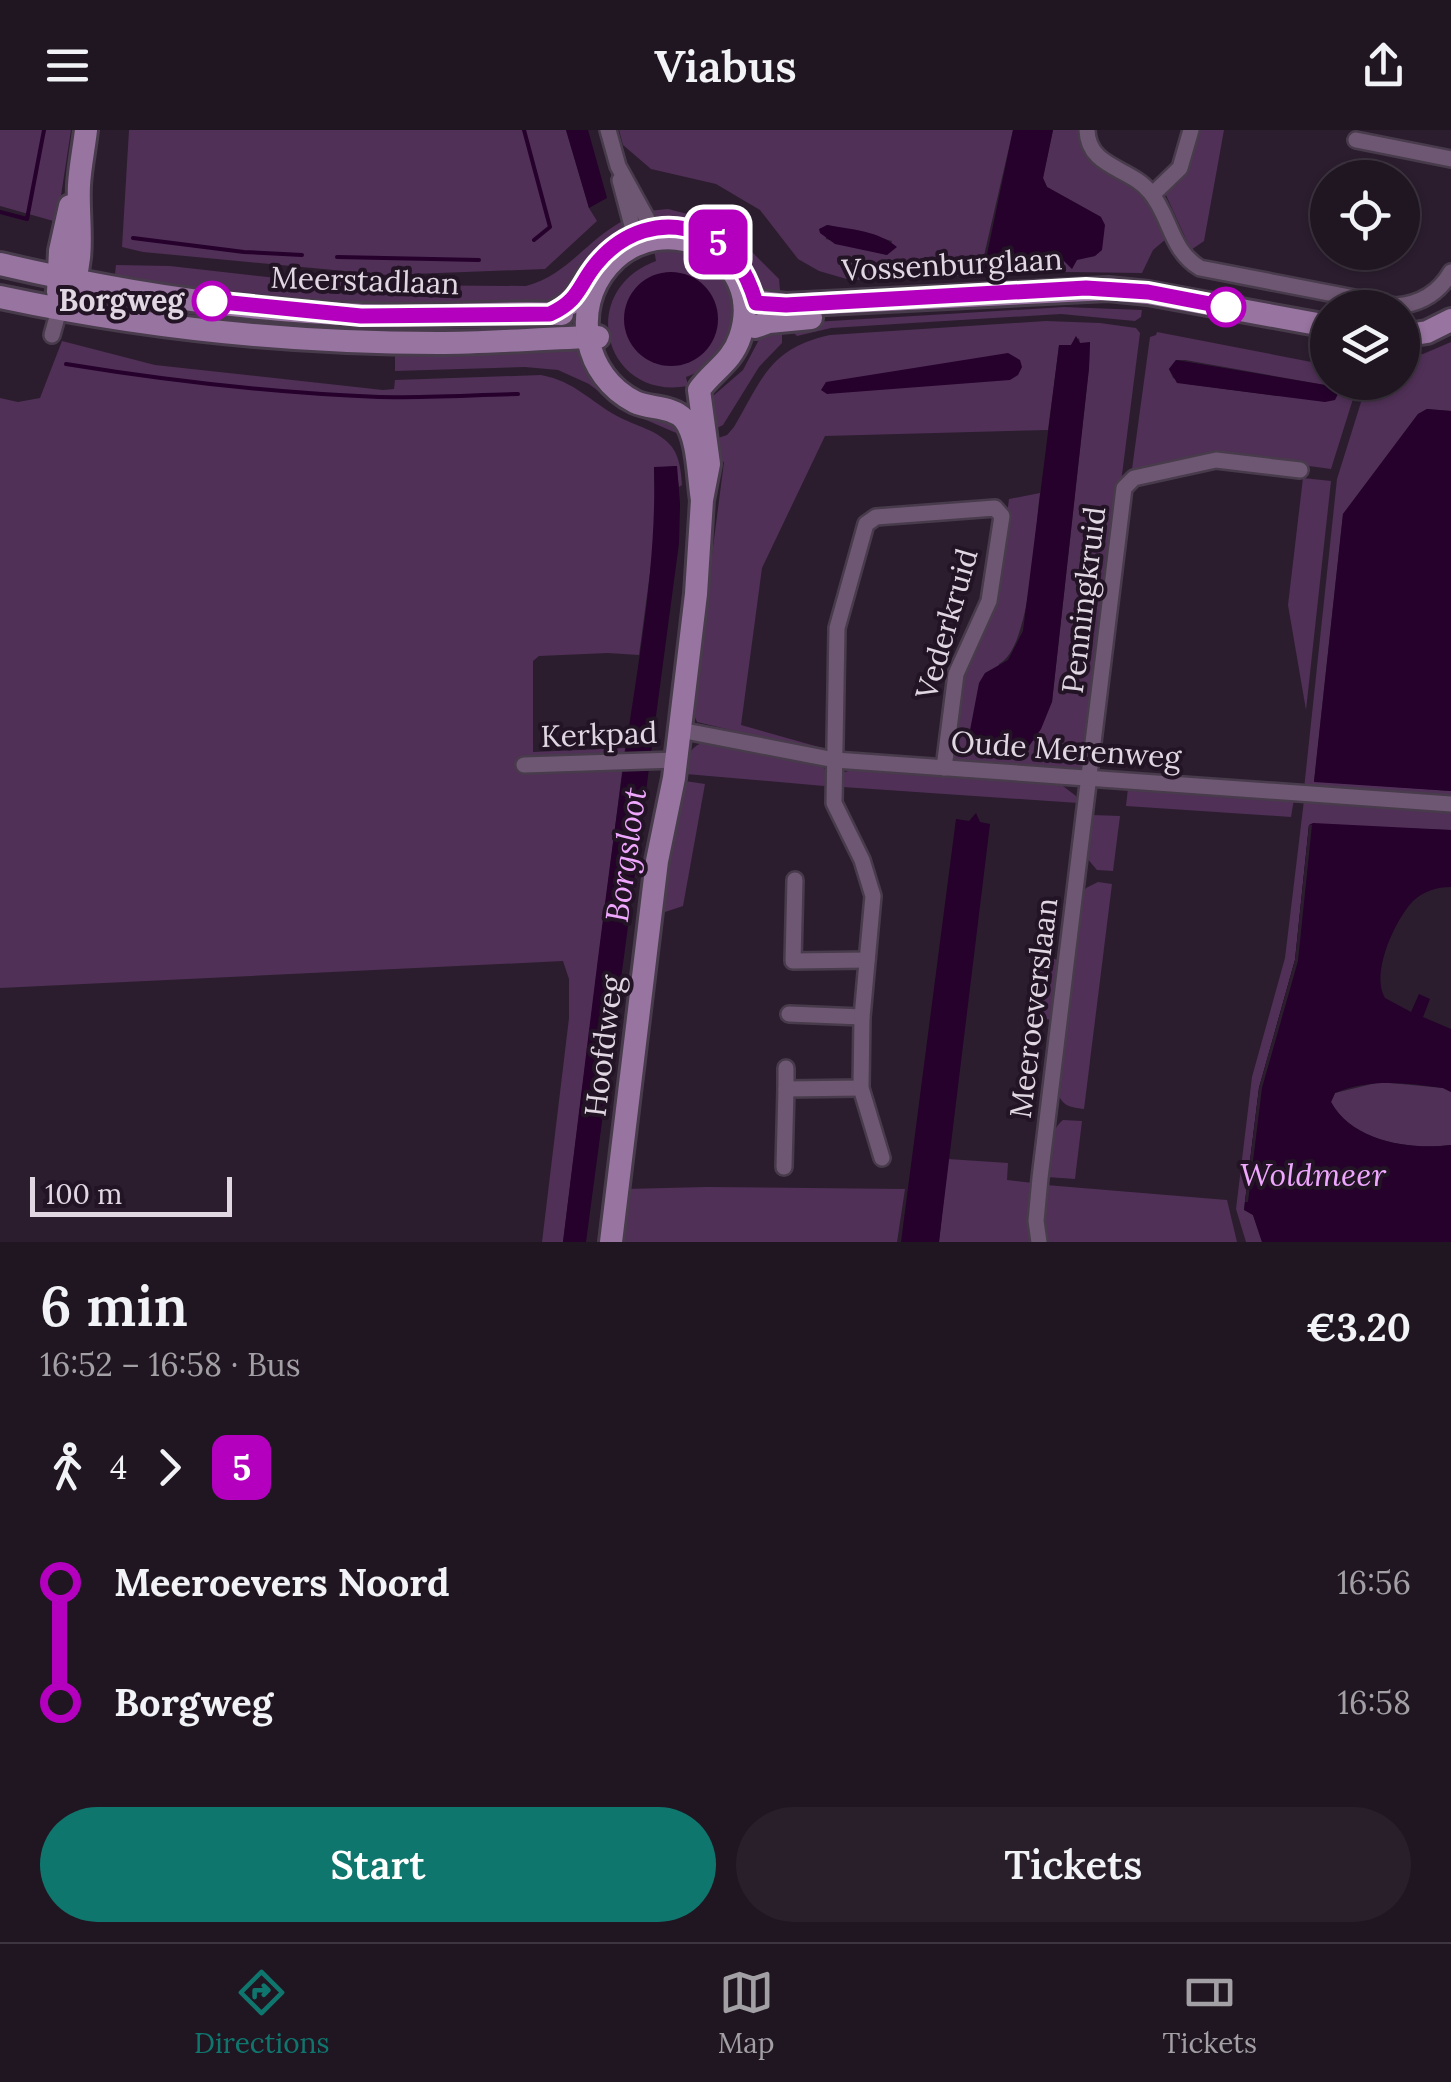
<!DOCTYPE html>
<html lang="en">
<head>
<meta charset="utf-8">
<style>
	body { margin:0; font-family:Lora,serif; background:#281f2a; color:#f1f3f6; height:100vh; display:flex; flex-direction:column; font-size:38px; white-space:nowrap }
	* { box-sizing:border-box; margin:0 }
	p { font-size:32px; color:#a29fa5 }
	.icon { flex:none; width:55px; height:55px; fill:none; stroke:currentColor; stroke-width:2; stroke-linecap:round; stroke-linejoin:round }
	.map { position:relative; height:1112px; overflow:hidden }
	.side { display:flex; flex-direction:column; background:#201622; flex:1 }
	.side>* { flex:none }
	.badge { padding:0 20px; border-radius:15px; font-size:35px; line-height:65px }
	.buttons { position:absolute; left:1310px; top:30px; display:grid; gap:20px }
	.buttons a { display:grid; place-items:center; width:110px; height:110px; border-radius:50%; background:#201622; box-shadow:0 2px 8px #0004,0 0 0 2px #3d3540; font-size:50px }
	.scale { position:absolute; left:30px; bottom:25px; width:202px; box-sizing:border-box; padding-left:10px; border:5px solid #e1d7e3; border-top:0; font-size:28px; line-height:35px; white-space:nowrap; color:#e1d7e3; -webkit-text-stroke:8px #221424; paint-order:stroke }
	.map>.badge { position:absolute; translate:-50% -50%; box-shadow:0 0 0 5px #fff }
	.legs { display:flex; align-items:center; gap:15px; height:110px; padding:0 40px; font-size:32px }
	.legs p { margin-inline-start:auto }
	.head { display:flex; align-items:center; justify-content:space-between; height:170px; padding:0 40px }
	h1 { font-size:55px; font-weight:600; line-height:75px }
	.button { display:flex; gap:20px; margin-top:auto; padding:20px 40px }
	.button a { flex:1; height:115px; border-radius:60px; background:#0f766e; color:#fff; font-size:40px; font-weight:600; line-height:115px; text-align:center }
	.button a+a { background:#281f2a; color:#f1f3f6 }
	ul { padding:0 40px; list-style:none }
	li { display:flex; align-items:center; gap:35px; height:120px; font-size:38px }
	li i { display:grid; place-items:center; width:15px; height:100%; margin:0 12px; background:currentColor }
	li i::after { content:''; width:25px; height:25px; margin:-12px; border:8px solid; border-radius:50%; background:#201622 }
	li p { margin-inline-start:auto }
	li:first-child i { background:linear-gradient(#0000 50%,currentColor 0) }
	li:last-child i { background:linear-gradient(currentColor 50%,#0000 0) }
	header { display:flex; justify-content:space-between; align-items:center; height:130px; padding:0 40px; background:#201622; font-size:45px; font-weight:600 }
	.tabs { display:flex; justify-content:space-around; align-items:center; height:140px; border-top:2px solid #3d3540; background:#201622; font-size:28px; color:#a29fa5 }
	.tabs a { display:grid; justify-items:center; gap:5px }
	.tabs .on { color:#0f766e }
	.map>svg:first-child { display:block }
</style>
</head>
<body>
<header><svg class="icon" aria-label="menu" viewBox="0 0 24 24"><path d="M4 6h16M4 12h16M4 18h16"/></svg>Viabus<svg class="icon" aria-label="share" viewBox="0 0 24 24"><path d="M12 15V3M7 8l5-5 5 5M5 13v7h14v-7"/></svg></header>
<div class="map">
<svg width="1451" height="1112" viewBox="0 0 1451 1112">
	<rect width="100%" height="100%" fill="#2b1d2e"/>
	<g fill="#503057" fill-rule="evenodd">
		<path d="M0 0H71L57 92 0 76Z"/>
		<path d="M129 0H566L589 78 597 91 545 139 387 145 143 122 122 117Z"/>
		<path d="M619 0H1013L983 130 984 139 1095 126 1101 87 1047 57 1043 48 1053 0H1080C1097 56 1117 31 1145 65 1155 77 1160 95 1166 109L1153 120 1142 143 1067 142 850 150 819 141 798 129 760 80 716 54 651 39 623 15ZM827 95 892 111 887 125 826 109Z"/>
		<path d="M1195 0H1224L1204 111 1191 120 1165 63Z"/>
		<path d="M668 79 711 90 733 103 779 149 781 171C754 159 757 146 741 124 718 93 688 97 656 89L648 81Z"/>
		<path d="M625 90 623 102 596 126 557 173 405 182 114 153 116 135 170 136 295 150 395 155 526 156C568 145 588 108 625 90Z"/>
		<path d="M654 120C663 120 676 118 685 120 692 121 699 127 706 131 754 159 734 231 686 247L688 256C604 271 575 161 656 131Z"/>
		<path d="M1064 177 1142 180 1141 187 1135 191 1061 184 831 198 797 206 791 200 797 193Z"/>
		<path d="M1046 191 1100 193 1136 198 1140 203 1085 636 1073 644 958 634 951 623 960 551 997 460 1009 369 1040 363C1035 400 1031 518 999 534L987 620 1052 572 1089 238 1090 213 1080 214 1079 208 1071 215 1059 216 1048 300 825 306 762 438 741 595 826 619 822 622 697 592 692 580 724 332 713 331 712 310 727 305 734 297C762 250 769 218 830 205Z"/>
		<path d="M782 194V213L759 237 723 295 711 301 710 271 713 266 743 240 763 202Z"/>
		<path d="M1157 202 1327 235 1328 252 1358 253 1331 339 1235 326 1138 342 1132 339 1150 207 1156 205ZM1176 230H1185L1325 255 1277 266 1187 254 1173 248 1169 239Z"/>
		<path d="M62 211 155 235 383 260 394 259 395 250 541 245C576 252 588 270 617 286 635 296 659 300 672 317 680 328 681 342 682 355L679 357 676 336 654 338 656 398 639 525 608 523 539 526 533 531V622L625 618 563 1112H542L569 888V849L563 831 0 858V268L18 272 40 268Z"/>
		<path d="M1451 212V281L1427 279 1418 284 1343 384 1314 651 1451 661V668L1304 659 1337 349 1367 253 1402 252 1403 225 1423 224Z"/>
		<path d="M395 215 576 216 672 288 681 305 623 280 589 254 558 240 525 237 395 241Z"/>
		<path d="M1303 348 1331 351 1306 580 1288 475Z"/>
		<path d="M706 611 823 637 829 644 828 653 824 656 686 644C687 626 688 618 706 611Z"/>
		<path d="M852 640 1059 653 1076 666 1078 673 843 657 839 654 841 643Z"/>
		<path d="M685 651 705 654 683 776 659 784Z"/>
		<path d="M1128 658 1294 669 1291 687 1126 676Z"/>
		<path d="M1304 670 1451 679V700L1309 695 1295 830 1259 958 1244 1079 1253 1085 1262 1112H1246L1236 1079 1252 947 1285 828Z"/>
		<path d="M1092 685 1120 686 1113 741 1097 740 1086 727Z"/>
		<path d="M1098 752 1112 754 1084 979C1069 977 1062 976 1057 961L1081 765 1086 758Z"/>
		<path d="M1039 827 1060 830 1053 890 1032 887Z"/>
		<path d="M1380 952 1443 958 1451 962V1015C1410 1020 1353 1012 1331 972L1335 963Z"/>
		<path d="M1063 990 1082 991 1075 1049 1047 1047C1049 1027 1047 1003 1063 990Z"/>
		<path d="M948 1029 1008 1033 1007 1050 1033 1053 1028 1093 1031 1112H939Z"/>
		<path d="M1046 1055 1227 1070 1237 1112H1046L1042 1089Z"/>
		<path d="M706 1057 905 1059 897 1112H619L625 1059Z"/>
	</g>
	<g fill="#25012c">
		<path d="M566 0H588L607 68 589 78Z"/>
		<path d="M1013 0H1053L1043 48 1047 57 1101 87 1105 95 1102 120 1095 126 1077 130 1072 139 1062 129 984 139Z"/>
		<path d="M827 95C850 99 879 101 897 117L887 125 835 114 820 103 819 99Z"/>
		<circle cx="671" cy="189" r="47"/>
		<path d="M1076 206 1080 213 1090 212 1089 238 1052 572 1041 599 1025 622 988 620 982 626 978 619 967 616 979 553 985 543 1008 530 1023 501 1059 215H1071Z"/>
		<path d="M1008 223 1020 230 1022 237 1018 245 1010 250 827 264 821 260 826 252Z"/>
		<path d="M1176 230 1325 255 1338 264 1335 270 1325 272 1177 253 1169 239Z"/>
		<path d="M1427 279 1451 281V661L1314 652 1343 384 1418 284Z"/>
		<path d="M677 336 680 374 679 413 586 1112H563C582 959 600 806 621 653 635 548 657 444 654 337Z"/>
		<path d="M976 683 980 692 990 694 939 1112H901L956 689 969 691Z"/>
		<path d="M1313 693 1451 700V757C1437 757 1424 761 1413 771 1395 790 1370 844 1385 868L1411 882 1419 864 1430 869 1423 887 1451 899V962L1443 958C1407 953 1370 948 1335 963L1331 972C1353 1012 1410 1020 1451 1015V1112H1262L1253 1085 1244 1080 1259 958 1295 830 1309 695Z"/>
	</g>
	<path fill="#2b1d2e" d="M1309 695H1312L1298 831 1262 958 1248 1072H1245L1259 958 1295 830Z"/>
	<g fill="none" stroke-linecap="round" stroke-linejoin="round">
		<g stroke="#25012c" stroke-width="4">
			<path d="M524 0 550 97 534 110"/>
			<path d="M0 82 27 89 44 0"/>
			<path d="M133 108 244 122 302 125"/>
			<path d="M337 127 479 130"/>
			<path d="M66 234C170 251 274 263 379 267 425 268 472 265 518 264"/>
		</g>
		<g stroke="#483b4b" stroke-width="20">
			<g id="street">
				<path d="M608 0 618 36 652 98"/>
				<path d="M1087 0C1088 38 1130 37 1150 62 1171 87 1170 120 1200 138L1396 176C1421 174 1439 163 1451 142"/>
				<path d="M1356 10 1451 29"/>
				<path d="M620 50 634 103"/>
				<path d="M1153 64 1180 38 1191 0"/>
				<path d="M52 205 59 180"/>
				<path d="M680 600 835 630 1451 674"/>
				<path d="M524 635 676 630"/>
				<path d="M795 750 793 831 867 830"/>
				<path d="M789 884 862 887"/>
				<path d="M786 938V959L861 958"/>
				<path d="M882 1028 861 958 862 887 873 766 862 730 834 673 837 498 866 394 876 387 995 378 1002 386 989 471 956 544 944 638"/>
				<path d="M784 1037 786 959"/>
				<path d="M1039 1112 1036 1091 1040 1048 1124 358 1134 348 1216 330 1300 340"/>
			</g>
		</g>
		<g stroke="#483b4b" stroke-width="28">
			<g id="secondary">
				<path d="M0 134C119 162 242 181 363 185 430 188 496 181 562 184"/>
				<path d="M58 162 60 121 70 76"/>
				<path d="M68 164C87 132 77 90 79 55 80 37 84 18 86 0"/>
				<path d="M0 167C145 198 290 213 438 213 491 213 545 208 598 207"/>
				<path d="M744 170 786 175 1108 159 1148 163 1328 196"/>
				<path d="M550 184 571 173 589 145"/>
				<path d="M755 197 769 192 811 188"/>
				<path d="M1402 206 1427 202 1451 190"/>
				<path d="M611 1112 657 731 674 648 696 464 702 370 709 334 699 260C712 241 732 232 740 207 768 126 663 73 608 136 571 178 584 247 635 272 650 279 672 276 684 289 699 308 698 347 702 370"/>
			</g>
		</g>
		<use href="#street" stroke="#6e5772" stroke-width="15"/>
		<use href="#secondary" stroke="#9874a0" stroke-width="22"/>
	</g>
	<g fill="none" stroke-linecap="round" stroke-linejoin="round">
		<g stroke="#fff" stroke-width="22">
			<path id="line-1" d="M212 171 361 186 550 184C580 170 578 156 596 134 622 102 662 88 700 103 732 116 747 142 756 173L786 175 1086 158 1148 162 1226 177"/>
		</g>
		<use href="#line-1" stroke="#b400be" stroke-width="15"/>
	</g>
	<g fill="#fff" stroke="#b400be" stroke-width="5">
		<circle cx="212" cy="171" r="18"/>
		<circle cx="1226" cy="177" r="18"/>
	</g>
	<g text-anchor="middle" stroke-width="8" stroke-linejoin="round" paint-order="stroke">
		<g font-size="30" fill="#e1d7e3" stroke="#221424">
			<text transform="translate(952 135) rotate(-3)" y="10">Vossenburglaan</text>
			<text transform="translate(365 151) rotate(2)" y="10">Meerstadlaan</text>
			<text transform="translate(1084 470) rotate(-83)" y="10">Penningkruid</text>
			<text transform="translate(947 494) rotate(-74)" y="10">Vederkruid</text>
			<text transform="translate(599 605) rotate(-2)" y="10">Kerkpad</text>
			<text transform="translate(1066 620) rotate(4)" y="10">Oude Merenweg</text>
			<text transform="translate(1034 878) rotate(-83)" y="10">Meeroeverslaan</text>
			<text transform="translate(604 916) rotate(-83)" y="10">Hoofdweg</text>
		</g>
		<g font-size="30" font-weight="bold" fill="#e1d7e3" stroke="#221424" text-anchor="end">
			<text x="184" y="181">Borgweg</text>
		</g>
		<g font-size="32" font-style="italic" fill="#f0a7ff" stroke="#221424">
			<text transform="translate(626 725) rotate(-82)" y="11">Borgsloot</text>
			<text x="1313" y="1056">Woldmeer</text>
		</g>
	</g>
</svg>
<div class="buttons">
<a><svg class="icon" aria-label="locate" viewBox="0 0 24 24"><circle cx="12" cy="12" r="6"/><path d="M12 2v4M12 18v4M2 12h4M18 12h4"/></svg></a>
<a><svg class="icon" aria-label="layers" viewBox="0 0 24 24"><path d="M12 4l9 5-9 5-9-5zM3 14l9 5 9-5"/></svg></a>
</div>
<div class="scale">100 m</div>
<b class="badge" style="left:718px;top:112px;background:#b400be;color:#fff">5</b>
</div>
<section class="side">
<div class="head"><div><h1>6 min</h1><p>16:52 – 16:58 · Bus</p></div><b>€3.20</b></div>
<div class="legs"><svg class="icon" aria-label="walk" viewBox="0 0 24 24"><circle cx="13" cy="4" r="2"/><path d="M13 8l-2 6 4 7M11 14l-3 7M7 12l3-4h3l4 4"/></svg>4<svg class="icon" aria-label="forward" viewBox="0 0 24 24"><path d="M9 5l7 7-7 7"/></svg><b class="badge" style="background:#b400be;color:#fff">5</b></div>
<ul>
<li><i style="color:#b400be"></i><b>Meeroevers Noord</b><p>16:56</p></li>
<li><i style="color:#b400be"></i><b>Borgweg</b><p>16:58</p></li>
</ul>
<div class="button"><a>Start</a><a>Tickets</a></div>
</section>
<nav class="tabs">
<a class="on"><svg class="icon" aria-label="directions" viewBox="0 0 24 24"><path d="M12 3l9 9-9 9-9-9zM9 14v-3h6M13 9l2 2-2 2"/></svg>Directions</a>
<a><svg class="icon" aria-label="map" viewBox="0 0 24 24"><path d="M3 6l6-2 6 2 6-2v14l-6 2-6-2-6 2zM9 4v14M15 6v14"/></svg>Map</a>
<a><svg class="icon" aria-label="tickets" viewBox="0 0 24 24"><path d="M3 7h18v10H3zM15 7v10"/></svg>Tickets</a>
</nav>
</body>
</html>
